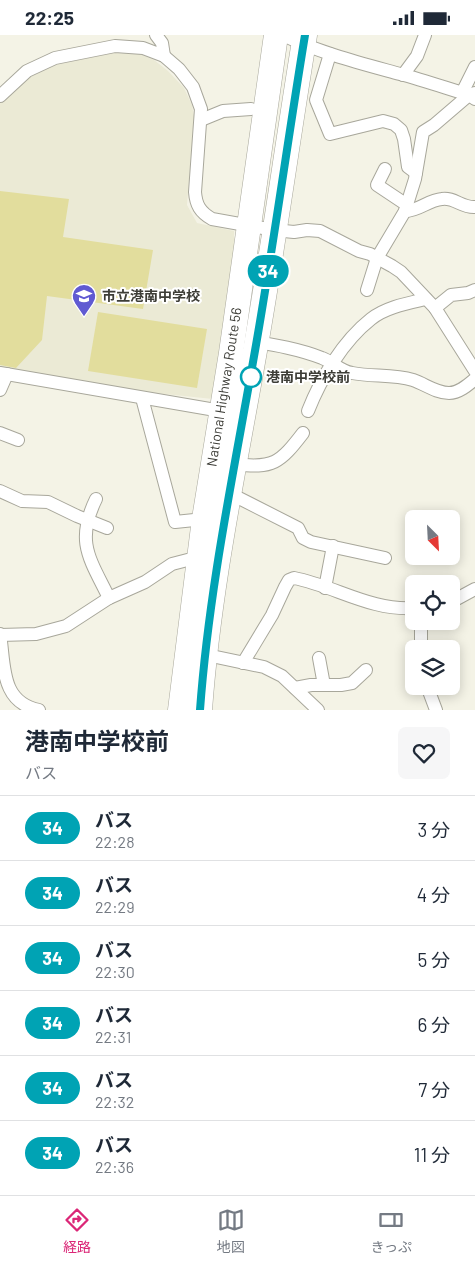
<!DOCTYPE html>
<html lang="ja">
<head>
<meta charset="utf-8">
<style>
	body { margin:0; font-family:Barlow,"Noto Sans JP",sans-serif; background:#f6f6f7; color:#1f2937; height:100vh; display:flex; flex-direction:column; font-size:19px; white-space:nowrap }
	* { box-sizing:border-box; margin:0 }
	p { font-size:16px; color:#747a83 }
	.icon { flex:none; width:28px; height:28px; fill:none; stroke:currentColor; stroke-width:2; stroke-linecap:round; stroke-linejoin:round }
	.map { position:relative; height:675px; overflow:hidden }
	.details { display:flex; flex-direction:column; background:#fff; flex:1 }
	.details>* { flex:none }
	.badge { padding:0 10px; border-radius:16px; font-size:18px; line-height:32px }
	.needle { width:32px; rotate:156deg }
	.buttons { position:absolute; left:405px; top:475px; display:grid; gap:10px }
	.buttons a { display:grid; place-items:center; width:55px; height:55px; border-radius:8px; background:#fff; box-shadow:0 2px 12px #0003; font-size:25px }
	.map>.badge { position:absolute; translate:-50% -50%; box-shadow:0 0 0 2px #fff }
	.round { display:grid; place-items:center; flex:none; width:52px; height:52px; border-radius:8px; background:#f6f6f7 }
	.head { display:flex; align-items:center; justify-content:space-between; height:85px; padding:0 25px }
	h1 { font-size:24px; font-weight:700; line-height:38px }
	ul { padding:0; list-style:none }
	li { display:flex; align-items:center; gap:15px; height:65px; padding:0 25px; border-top:1px solid #e0e1e3 }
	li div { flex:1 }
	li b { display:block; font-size:19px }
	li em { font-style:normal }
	li .badge { min-width:55px; font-weight:700; text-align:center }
	.status { display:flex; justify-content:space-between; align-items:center; height:35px; padding:0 25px; background:#fff; direction:ltr }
	.status svg { height:14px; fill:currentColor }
	.menu { display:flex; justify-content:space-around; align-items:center; height:70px; border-top:1px solid #e0e1e3; background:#fff; font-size:14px; color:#747a83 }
	.menu a { display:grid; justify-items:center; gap:2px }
	.menu .active { color:#db2777 }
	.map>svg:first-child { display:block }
</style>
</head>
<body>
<div class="status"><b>22:25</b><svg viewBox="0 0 49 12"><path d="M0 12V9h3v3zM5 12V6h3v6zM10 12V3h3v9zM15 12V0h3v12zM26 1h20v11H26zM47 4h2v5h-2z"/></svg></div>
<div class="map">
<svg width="475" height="675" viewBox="0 0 475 675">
	<rect width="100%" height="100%" fill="#f4f3e6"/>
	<path fill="#ebead5" d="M113 18 140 19 154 25 168 36 184 53 192 70 194 81 187 170 197 188 234 196V239L213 364 155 358 0 334V68L30 42 43 35 58 29Z"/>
	<g fill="#e2dd9d">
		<path d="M0 156 69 164 63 202 153 215 143 274 47 261 42 305 16 333 0 330Z"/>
		<path d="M98 277 207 294 197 353 88 336Z"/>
	</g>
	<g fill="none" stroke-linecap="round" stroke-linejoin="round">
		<g stroke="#a8a79b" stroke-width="14">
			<g id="street">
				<path d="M156 0 162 8 164 21"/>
				<path d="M283 0C320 18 360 28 400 39 423 45 446 53 469 60L475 64"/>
				<path d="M330 19 316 65 330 99 383 86 394 89 401 95 404 104 408 132 416 138"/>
				<path d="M403 40 417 21 425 0"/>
				<path d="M462 58 475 32"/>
				<path d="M0 61 27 36 55 23 115 11 143 13 164 21 179 34 193 52 201 74 195 157C196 170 200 177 212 184L274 195 294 197 307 195 320 196 359 216 370 219 392 231 401 237 435 273 475 336"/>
				<path d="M201 85 223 76 251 74"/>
				<path d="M385 134 377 150 407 170"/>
				<path d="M405 176C419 176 428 165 442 164 454 162 462 173 475 172"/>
				<path d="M367 255 377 223 405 176 415 144 423 97 434 90 469 60 475 58"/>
				<path d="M435 273 451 260 468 258 475 255"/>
				<path d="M251 306C275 310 299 314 322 323 333 327 340 336 352 338 372 342 393 339 413 345 425 349 436 358 449 358 459 358 468 350 475 344"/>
				<path d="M0 338 227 377"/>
				<path d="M0 355 7 339"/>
				<path d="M142 363 175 487 204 484"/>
				<path d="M308 376C321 343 343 306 371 284 386 272 409 268 426 264"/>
				<path d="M0 398 18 405"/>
				<path d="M235 429C273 434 280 428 303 398"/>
				<path d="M0 456 22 466 48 467 77 481 107 493"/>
				<path d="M229 458 298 493 303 503 311 507 385 523"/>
				<path d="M96 464C75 507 90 524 109 563"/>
				<path d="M325 553 333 511"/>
				<path d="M451 567 475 554"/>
				<path d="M0 599C5 630 0 667 39 675"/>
				<path d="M0 600 36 599 66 591 109 563 145 547 172 529 199 522"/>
				<path d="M421 614V586"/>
				<path d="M202 619 264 632 282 641 318 675"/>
				<path d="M319 623 324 650"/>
				<path d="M243 628 272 580 285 552 289 545 294 543C335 551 371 576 414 573"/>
				<path d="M427 651 436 675"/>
				<path d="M295 653 311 650H341L352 648 366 635"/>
			</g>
		</g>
		<g stroke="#a8a79b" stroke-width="25">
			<g id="highway">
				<path d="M180 675 204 484 231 318 276 0"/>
				<path d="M200 675C209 552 235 431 256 310 274 207 288 103 305 0"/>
			</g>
		</g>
		<use href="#street" stroke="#fff" stroke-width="12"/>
		<use href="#highway" stroke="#fff" stroke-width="24"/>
	</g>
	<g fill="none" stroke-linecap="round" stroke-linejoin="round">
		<g stroke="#fff" stroke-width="11">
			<path id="line" d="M200 675C209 552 235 431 256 310 274 207 288 103 305 0"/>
		</g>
		<use href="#line" stroke="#00a3b4" stroke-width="8"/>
	</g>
	<defs>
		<g id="school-pin" transform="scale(1.25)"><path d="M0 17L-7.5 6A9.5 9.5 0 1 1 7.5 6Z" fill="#605ad2" stroke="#fff"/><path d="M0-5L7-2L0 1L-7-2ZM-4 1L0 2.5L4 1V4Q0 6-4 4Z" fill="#fff"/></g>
	</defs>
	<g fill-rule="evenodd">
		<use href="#school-pin" x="84" y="261"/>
	</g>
	<circle fill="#fff" stroke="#00a3b4" stroke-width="2.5" cx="251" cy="342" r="10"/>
	<g text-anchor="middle" stroke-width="4" stroke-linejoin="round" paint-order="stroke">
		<g font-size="14" font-weight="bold" fill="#3d3d37" stroke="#fff" text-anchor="start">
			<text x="102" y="266">市立港南中学校</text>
		</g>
		<g font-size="14" font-weight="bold" fill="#3d3d37" stroke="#fff" text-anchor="start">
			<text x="266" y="347">港南中学校前</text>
		</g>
		<g font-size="14" fill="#3d3d37" stroke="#fff">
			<text transform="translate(224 352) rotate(-81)" y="5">National Highway Route 56</text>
		</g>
	</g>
</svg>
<div class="buttons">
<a><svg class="needle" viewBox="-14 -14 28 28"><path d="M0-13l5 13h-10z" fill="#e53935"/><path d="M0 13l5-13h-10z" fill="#747a83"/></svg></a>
<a><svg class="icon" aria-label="locate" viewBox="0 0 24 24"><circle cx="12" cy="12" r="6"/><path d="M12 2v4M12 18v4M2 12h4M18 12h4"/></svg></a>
<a><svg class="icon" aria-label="layers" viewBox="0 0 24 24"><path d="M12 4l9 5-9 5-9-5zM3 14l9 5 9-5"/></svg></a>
</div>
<b class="badge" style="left:268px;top:236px;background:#00a3b4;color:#fff">34</b>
</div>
<section class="details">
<div class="head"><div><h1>港南中学校前</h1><p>バス</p></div><a class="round"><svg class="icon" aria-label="heart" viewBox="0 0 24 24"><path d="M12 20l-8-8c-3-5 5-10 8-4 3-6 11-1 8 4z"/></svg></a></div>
<ul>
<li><span class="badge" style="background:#00a3b4;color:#fff">34</span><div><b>バス</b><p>22:28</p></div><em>3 分</em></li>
<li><span class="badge" style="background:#00a3b4;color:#fff">34</span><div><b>バス</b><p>22:29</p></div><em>4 分</em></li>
<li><span class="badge" style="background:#00a3b4;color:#fff">34</span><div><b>バス</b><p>22:30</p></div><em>5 分</em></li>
<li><span class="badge" style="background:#00a3b4;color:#fff">34</span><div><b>バス</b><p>22:31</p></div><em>6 分</em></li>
<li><span class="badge" style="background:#00a3b4;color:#fff">34</span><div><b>バス</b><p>22:32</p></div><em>7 分</em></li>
<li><span class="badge" style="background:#00a3b4;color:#fff">34</span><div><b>バス</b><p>22:36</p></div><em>11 分</em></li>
</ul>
</section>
<nav class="menu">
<a class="active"><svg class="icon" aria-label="directions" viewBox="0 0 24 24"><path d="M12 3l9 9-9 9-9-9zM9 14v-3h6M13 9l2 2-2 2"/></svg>経路</a>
<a><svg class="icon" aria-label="map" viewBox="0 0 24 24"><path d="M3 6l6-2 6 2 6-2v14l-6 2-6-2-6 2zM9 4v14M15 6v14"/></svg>地図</a>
<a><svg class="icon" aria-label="tickets" viewBox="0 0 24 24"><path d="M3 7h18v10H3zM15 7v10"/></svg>きっぷ</a>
</nav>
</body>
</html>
